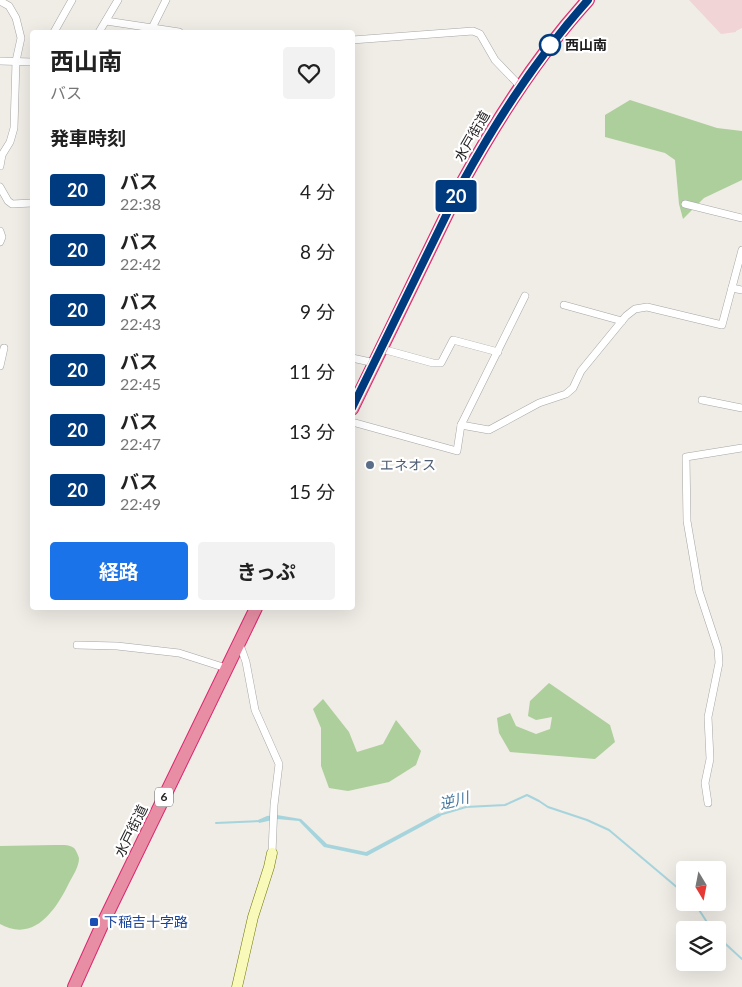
<!DOCTYPE html>
<html lang="ja">
<head>
<meta charset="utf-8">
<style>
	body { margin:0; font-family:Lato,"Noto Sans JP",sans-serif; background:#f2f2f2; color:#222; height:100vh; display:flex; flex-direction:column; font-size:19px; white-space:nowrap }
	* { box-sizing:border-box; margin:0 }
	p { font-size:16px; color:#767676 }
	.icon { flex:none; width:28px; height:28px; fill:none; stroke:currentColor; stroke-width:2; stroke-linecap:round; stroke-linejoin:round }
	.map { position:relative; flex:1; overflow:hidden }
	.panel { position:absolute; left:30px; top:30px; width:325px; height:580px; display:flex; flex-direction:column; background:#fff; border-radius:5px; box-shadow:0 5px 20px #0002 }
	.panel>* { flex:none }
	.badge { padding:0 10px; border-radius:4px; font-size:18px; line-height:32px }
	.needle { width:32px; rotate:170deg }
	.buttons { position:absolute; left:676px; top:861px; display:grid; gap:10px }
	.buttons a { display:grid; place-items:center; width:50px; height:50px; border-radius:5px; background:#fff; box-shadow:0 5px 20px #0002; font-size:25px }
	.map>.badge { position:absolute; translate:-50% -50%; box-shadow:0 0 0 2px #fff }
	h2 { padding:0 20px; font-size:19px; line-height:45px }
	.round { display:grid; place-items:center; flex:none; width:52px; height:52px; border-radius:5px; background:#f2f2f2 }
	.overview { display:flex; align-items:center; justify-content:space-between; height:85px; padding:0 20px }
	h1 { font-size:24px; font-weight:700; line-height:38px }
	.cta { display:flex; gap:10px; margin-top:auto; padding:10px 20px }
	.cta a { flex:1; height:58px; border-radius:5px; background:#1a73e8; color:#fff; font-size:20px; font-weight:700; line-height:58px; text-align:center }
	.cta a+a { background:#f2f2f2; color:#222 }
	ul { padding:0; list-style:none }
	li { display:flex; align-items:center; gap:15px; height:60px; padding:0 20px }
	li div { flex:1 }
	li b { display:block; font-size:19px }
	li em { font-style:normal }
	li .badge { min-width:55px; font-weight:700; text-align:center }
	.map>svg:first-child { display:block }
</style>
</head>
<body>
<div class="map">
<svg width="742" height="987" viewBox="0 0 742 987">
	<rect width="100%" height="100%" fill="#f0ece6"/>
	<path fill="#f1d5d6" d="M689 0H742V28L736 31V32L721 34Z"/>
	<g fill="#adcf9b">
		<path d="M630 100 717 128 742 131V180L704 198 683 219 679 204 675 160 665 153 605 137V115Z"/>
		<path d="M549 683 610 725 615 742 595 759 510 752 499 733 497 718 510 713 516 726 536 734 550 729 552 717 536 720 528 716 530 701Z"/>
		<path d="M323 699 349 732 357 752 383 744 396 720 421 751 416 765 389 782 348 791 329 788 321 766V728L313 709Z"/>
		<path d="M55 845C61 845 69 844 74 848 76 850 78 855 79 858 79 867 73 875 69 883 56 910 34 943 0 924V846Z"/>
	</g>
	<path fill="#a6d4dd" d="M439 813 441 816 367 856 324 847 299 821 277 819 259 823 258 820 267 816 277 815 301 819 327 844 366 852Z"/>
	<g fill="none" stroke-linecap="round" stroke-linejoin="round">
		<g stroke="#a6d4dd" stroke-width="2">
			<path d="M439 815 466 807 505 805 527 795 539 801 548 807 587 820 609 830 685 894"/>
			<path d="M216 823 261 821"/>
			<path d="M694 902 712 930"/>
			<path d="M718 937 742 959"/>
		</g>
		<g stroke="#a6a6a6" stroke-width="8">
			<g id="street">
				<path d="M0 1 9 6 16 18 21 38 16 61 14 128 10 142 2 155 0 166"/>
				<path d="M106 21 179 32"/>
				<path d="M152 28 166 0"/>
				<path d="M54 32 72 0"/>
				<path d="M99 32 118 0"/>
				<path d="M352 40 473 31 480 34 495 60 520 86"/>
				<path d="M0 61 32 62"/>
				<path d="M0 187 8 201 12 204 32 203"/>
				<path d="M685 204 742 218"/>
				<path d="M0 231 2 237 0 242"/>
				<path d="M732 288 742 290"/>
				<path d="M564 305 622 321"/>
				<path d="M382 349 433 363H441L453 340 498 352"/>
				<path d="M352 358 375 363"/>
				<path d="M0 366 4 348"/>
				<path d="M702 400 742 408"/>
				<path d="M352 422 457 451 461 425 525 296"/>
				<path d="M461 425 489 430 539 403 566 394 573 388 581 371 626 316 635 309 647 307 722 325 742 250"/>
				<path d="M239 642 246 662 255 710 279 764 274 805 272 853"/>
				<path d="M77 645 117 646 179 653 226 668"/>
				<path d="M708 803 705 783 710 759 708 717 719 663 718 649 699 591 687 521 686 457 742 448"/>
			</g>
		</g>
		<g stroke="#727805" stroke-width="11">
			<path id="secondary" d="M237 987 253 917 269 867 272 853"/>
		</g>
		<g stroke="#db266f" stroke-width="14">
			<g id="highway">
				<path d="M352 409 461 185C497 119 537 56 588 0"/>
				<path d="M74 987 102 925 256 608"/>
			</g>
		</g>
		<use href="#street" stroke="#fff" stroke-width="7"/>
		<use href="#secondary" stroke="#f9f9ba" stroke-width="10"/>
		<use href="#highway" stroke="#e78ea4" stroke-width="12"/>
	</g>
	<g fill="none" stroke-linecap="round" stroke-linejoin="round">
		<g stroke="#fff" stroke-width="11">
			<path id="line" d="M352 408 461 185C497 119 538 56 588 0"/>
		</g>
		<use href="#line" stroke="#003b80" stroke-width="8"/>
	</g>
	<circle fill="#fff" stroke="#003b80" stroke-width="2.5" cx="550" cy="45" r="10"/>
	<circle fill="#5c6f8a" stroke="#fff" stroke-width="2" cx="370" cy="465" r="5"/>
	<rect fill="#1a4fb4" stroke="#fff" stroke-width="2" x="89" y="917" width="10" height="10" rx="2.5"/>
	<g text-anchor="middle" stroke-width="4.5" stroke-linejoin="round" paint-order="stroke">
		<rect fill="#fff" stroke="#626262" stroke-width="1" x="155" y="787.5" width="18" height="19" rx="4"/>
		<g font-size="12" font-weight="bold" fill="#1f1f1f">
			<text x="164" y="801">6</text>
		</g>
		<g font-size="14" font-weight="bold" fill="#1f1f1f" stroke="#fff" text-anchor="start">
			<text x="565" y="50">西山南</text>
		</g>
		<g font-size="14" fill="#1f1f1f" stroke="#fff">
			<text transform="translate(472 136) rotate(-60)" y="5">水戸街道</text>
			<text transform="translate(131 831) rotate(-64)" y="5">水戸街道</text>
		</g>
		<g font-size="14" fill="#4e5e75" stroke="#fff" text-anchor="start">
			<text x="380" y="470">エネオス</text>
		</g>
		<g font-size="14" fill="#164399" stroke="#fff" text-anchor="start">
			<text x="104" y="927">下稲吉十字路</text>
		</g>
		<g font-size="15" font-style="italic" fill="#45789f" stroke="#fff">
			<text transform="translate(454 801) rotate(-14)" y="5">逆川</text>
		</g>
	</g>
</svg>
<div class="buttons">
<a><svg class="needle" viewBox="-14 -14 28 28"><path d="M0-13l5 13h-10z" fill="#e53935"/><path d="M0 13l5-13h-10z" fill="#767676"/></svg></a>
<a><svg class="icon" aria-label="layers" viewBox="0 0 24 24"><path d="M12 4l9 5-9 5-9-5zM3 14l9 5 9-5"/></svg></a>
</div>
<b class="badge" style="left:456px;top:196px;background:#003b80;color:#fff">20</b>
<section class="panel">
<div class="overview"><div><h1>西山南</h1><p>バス</p></div><a class="round"><svg class="icon" aria-label="heart" viewBox="0 0 24 24"><path d="M12 20l-8-8c-3-5 5-10 8-4 3-6 11-1 8 4z"/></svg></a></div>
<h2>発車時刻</h2>
<ul>
<li><span class="badge" style="background:#003b80;color:#fff">20</span><div><b>バス</b><p>22:38</p></div><em>4 分</em></li>
<li><span class="badge" style="background:#003b80;color:#fff">20</span><div><b>バス</b><p>22:42</p></div><em>8 分</em></li>
<li><span class="badge" style="background:#003b80;color:#fff">20</span><div><b>バス</b><p>22:43</p></div><em>9 分</em></li>
<li><span class="badge" style="background:#003b80;color:#fff">20</span><div><b>バス</b><p>22:45</p></div><em>11 分</em></li>
<li><span class="badge" style="background:#003b80;color:#fff">20</span><div><b>バス</b><p>22:47</p></div><em>13 分</em></li>
<li><span class="badge" style="background:#003b80;color:#fff">20</span><div><b>バス</b><p>22:49</p></div><em>15 分</em></li>
</ul>
<div class="cta"><a>経路</a><a>きっぷ</a></div>
</section>
</div>
</body>
</html>
